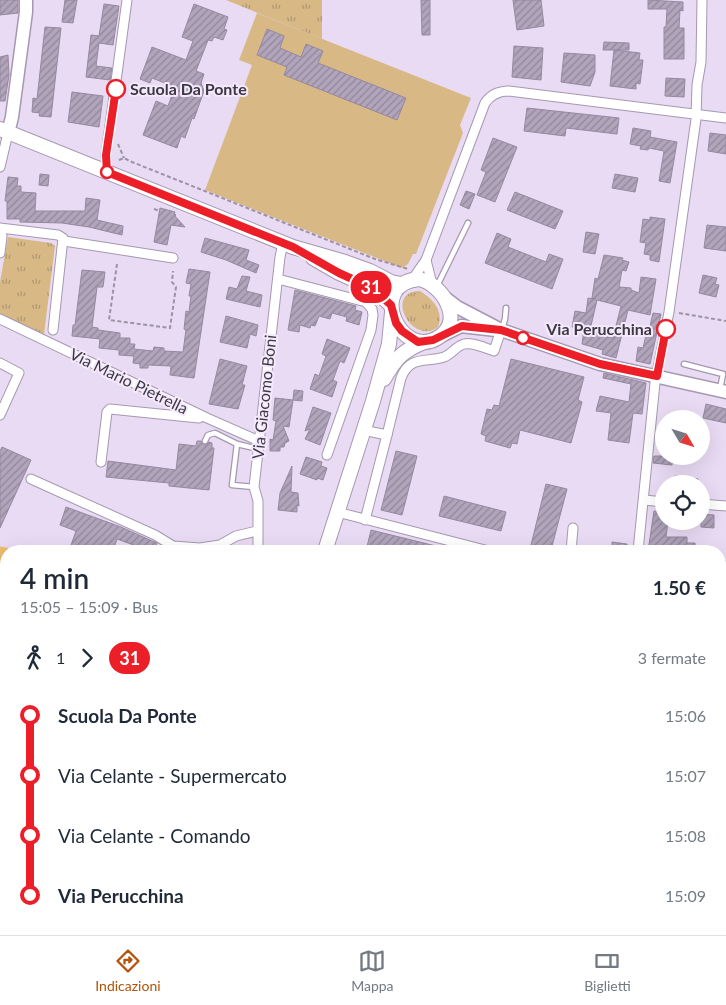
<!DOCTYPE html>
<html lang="it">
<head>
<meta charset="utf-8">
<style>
	body { margin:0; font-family:Lato,sans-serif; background:#f6f6f7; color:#1f2937; height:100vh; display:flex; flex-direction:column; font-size:19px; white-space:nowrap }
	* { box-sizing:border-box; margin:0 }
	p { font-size:16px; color:#747a83 }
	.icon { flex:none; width:28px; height:28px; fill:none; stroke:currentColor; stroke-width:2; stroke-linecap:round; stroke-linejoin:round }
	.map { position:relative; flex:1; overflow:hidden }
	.details { position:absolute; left:0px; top:545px; width:726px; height:390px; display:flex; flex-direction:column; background:#fff; border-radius:20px 20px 0 0; box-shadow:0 5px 20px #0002 }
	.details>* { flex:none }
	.badge { padding:0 10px; border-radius:16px; font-size:18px; line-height:32px }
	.needle { width:32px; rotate:128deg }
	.buttons { position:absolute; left:655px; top:410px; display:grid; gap:10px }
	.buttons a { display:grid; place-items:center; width:55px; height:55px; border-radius:50%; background:#fff; box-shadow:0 5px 20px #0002; font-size:25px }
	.map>.badge { position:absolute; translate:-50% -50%; box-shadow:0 0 0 2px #fff }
	.legs { display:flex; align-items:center; gap:8px; height:55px; padding:0 20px; font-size:16px }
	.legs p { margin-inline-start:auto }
	.headline { display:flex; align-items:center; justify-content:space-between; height:85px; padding:0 20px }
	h1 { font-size:28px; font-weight:600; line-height:38px }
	ul { padding:0 20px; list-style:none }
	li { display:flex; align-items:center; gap:18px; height:60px; font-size:19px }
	li i { display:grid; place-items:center; width:8px; height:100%; margin:0 6px; background:currentColor }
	li i::after { content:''; width:12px; height:12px; margin:-6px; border:4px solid; border-radius:50%; background:#fff }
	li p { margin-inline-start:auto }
	li:first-child i { background:linear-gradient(#0000 50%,currentColor 0) }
	li:last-child i { background:linear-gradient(currentColor 50%,#0000 0) }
	.tabs { display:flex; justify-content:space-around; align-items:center; height:70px; border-top:1px solid #e0e1e3; background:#fff; font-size:14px; color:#747a83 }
	.tabs a { display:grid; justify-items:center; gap:2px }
	.tabs .selected { color:#b45309 }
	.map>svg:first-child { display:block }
</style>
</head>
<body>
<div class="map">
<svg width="726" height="935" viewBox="0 0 726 935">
	<defs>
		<pattern id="grass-tufts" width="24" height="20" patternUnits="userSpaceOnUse" patternTransform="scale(1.25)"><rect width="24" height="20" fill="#d8b986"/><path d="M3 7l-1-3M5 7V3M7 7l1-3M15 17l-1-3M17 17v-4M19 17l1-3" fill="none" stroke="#b0976f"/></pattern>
		<pattern id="building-hatch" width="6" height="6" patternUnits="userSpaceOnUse" patternTransform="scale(1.25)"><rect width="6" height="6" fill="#b1a4bb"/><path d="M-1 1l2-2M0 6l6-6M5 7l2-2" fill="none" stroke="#91879a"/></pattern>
	</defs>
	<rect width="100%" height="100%" fill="#e9dbf4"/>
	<g fill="url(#grass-tufts)">
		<path d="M226 0H322V39Z"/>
		<path d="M8 237 51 243 55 246 44 335 0 314V282Z"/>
		<path d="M420 291C433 299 444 311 438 327 412 347 383 291 420 291Z"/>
		<path d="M168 929H184L182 935H166Z"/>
	</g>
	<path fill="#d8b986" d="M257 13 471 98 460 125 463 133 416 254H413L408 264 402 268 205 190 252 65 239 60Z"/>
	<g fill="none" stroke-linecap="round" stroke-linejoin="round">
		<g stroke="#ebbd6e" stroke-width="19">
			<path d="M0 556 6 557"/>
			<path d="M720 641 726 639"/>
		</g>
	</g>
	<g fill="url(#building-hatch)" stroke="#95889f" fill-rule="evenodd">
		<path d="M0 0H18V13L0 15Z"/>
		<path d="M65 0H77L73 23 62 22Z"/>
		<path d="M421 0H430V35H422Z"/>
		<path d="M513 0H541L544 26 517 30Z"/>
		<path d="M648 0 683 2V11L680 10 679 28H684V59H664V27H666L667 9H648Z"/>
		<path d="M104 4 119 6 113 45 99 43 96 66 112 68 110 80 86 77 91 35 99 36Z"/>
		<path d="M194 4 228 17 224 29 227 30 223 40 214 37 212 41 208 40 196 71 204 74 201 83 204 91 194 119 192 118 185 138 181 136 177 148 143 135 156 101 168 106 175 87 152 78 150 83 140 79 152 47 186 60 193 41 182 37Z"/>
		<path d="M45 27 61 28 51 117 39 116 40 113 32 112 33 98 37 99Z"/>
		<path d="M267 29 284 36 280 48 301 57 306 44 323 51 318 63 406 98 397 120 284 75 287 67 257 55Z"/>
		<path d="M604 42 629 43V50H603Z"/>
		<path d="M514 46 543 48 541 80 512 77Z"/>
		<path d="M614 50 640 53 639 60H643L640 84 636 83V89L610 86Z"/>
		<path d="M564 53 595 55V72L590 86 561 82Z"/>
		<path d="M8 55 9 75 5 101H0V57Z"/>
		<path d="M666 78 685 79 684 97 665 96Z"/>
		<path d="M72 92 103 96 99 127 68 122Z"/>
		<path d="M527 108 619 118 617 134 566 128 565 136 524 131Z"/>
		<path d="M633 128 651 131 650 137 677 142 670 183 659 181 664 151 649 148 648 150 640 149 641 146 630 144Z"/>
		<path d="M710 133 726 135V154L708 151Z"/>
		<path d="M493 138 517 147 495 202 477 195 486 172 481 170Z"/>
		<path d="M40 174 49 175 48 186 39 185Z"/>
		<path d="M615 174 638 178 635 192 612 188Z"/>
		<path d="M8 177 18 178 17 186H21V192L36 193 35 211H85L86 198 100 200 97 220 123 226 122 235 89 227 62 223 20 222V219H7V201H5Z"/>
		<path d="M466 191 475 194 469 209 460 205Z"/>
		<path d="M515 192 563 211 555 229 507 210Z"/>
		<path d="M160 208 175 212 174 215 185 227 171 225 167 245 154 242Z"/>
		<path d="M650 217 665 219 659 262 650 260V255L644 254 646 243 640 242 643 219 650 220Z"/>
		<path d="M707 225 726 227V251L704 248Z"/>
		<path d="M586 232 599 234 595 254 583 252Z"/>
		<path d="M497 233 511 239 508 247 546 262 549 254 563 259 552 289 485 263Z"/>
		<path d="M205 238 249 250 246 260 259 265 256 273 226 260 201 252Z"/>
		<path d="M604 255 623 258 622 260 629 262 626 271 622 270 619 287 631 288V290L639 293 641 277 656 279 650 315 628 310 616 358 602 354 603 350 582 344 584 329 572 327 575 311 586 313 588 298 596 299 592 298 595 278 598 279ZM597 300 621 306 613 338 597 335 598 331 590 330Z"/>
		<path d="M189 269 210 272 194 378 170 375 171 366 148 365V368H140V364L133 363 134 356 119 355V350L99 348 100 339 72 336 73 325H75L82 270 105 272 103 287H97L92 327 98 328V330L120 333V338H130V344H135L134 349 153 351 154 347 164 348V351L183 352 186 330 184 329 186 311 189 312 191 296H189L191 284 186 283Z"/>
		<path d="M703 275 717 278 715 284 719 285 716 297 699 293Z"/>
		<path d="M242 276 250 277 246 291 262 295 260 307 226 299 229 287 237 289Z"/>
		<path d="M295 290 356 306 355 310 362 312 359 325 346 321 347 317 332 313 330 319 319 316 315 326 311 325 310 328 300 325 299 332 288 330Z"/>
		<path d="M653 313 661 314 650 364 636 361 638 347 643 348 646 335H648Z"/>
		<path d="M226 316 258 325 256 336 250 334 247 348 220 342Z"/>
		<path d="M327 339 350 348 344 363 340 361 333 380 337 382 332 397 310 389 315 374 319 376 326 356 322 354Z"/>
		<path d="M220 359 247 366 242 385H245L238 409 209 404Z"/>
		<path d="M511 359 584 377 578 400 582 402 571 443 520 430 517 444 512 443 510 448 485 441 486 436 481 434 487 409 492 410 494 405 499 406Z"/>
		<path d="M604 373 646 383 642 414 633 413 629 443 608 440 611 413 596 411 600 396 629 402 631 384 603 378Z"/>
		<path d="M294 390 303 391 302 401 293 400 289 427 283 426 289 441 285 443 284 447H280V451H270V439L273 440 276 421 273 420 275 398 293 400Z"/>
		<path d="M706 404 726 409V423L703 418Z"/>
		<path d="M313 407 331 413 320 445 305 439 310 429 305 431Z"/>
		<path d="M197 441H201L205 445 209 442 212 443V448H214L209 490 169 486V483L106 477 108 461 176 470 179 444 196 446Z"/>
		<path d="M2 447 31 460 0 528V451Z"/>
		<path d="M396 451 417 456 402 515 381 510Z"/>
		<path d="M654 456H673L672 465 653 463Z"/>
		<path d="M306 457 322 462 321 466 327 468 323 480 317 478V480L300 474Z"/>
		<path d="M292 466 291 492 298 493 299 506 297 505V512L278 510 280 493Z"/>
		<path d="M675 476 698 479V484H674Z"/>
		<path d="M546 484 567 489 551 550 531 545Z"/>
		<path d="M444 496 506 512 501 531 439 516Z"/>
		<path d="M66 507 121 527 152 541 157 543 154 551H150L117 539 113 551H69L76 531 60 525Z"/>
		<path d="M654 511 664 512V521H668L666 537H687V543H695V551H648Z"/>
		<path d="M701 514 714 515V528L701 527Z"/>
		<path d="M371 530 444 548V551H366Z"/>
		<path d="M612 542 627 544V551H612Z"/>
	</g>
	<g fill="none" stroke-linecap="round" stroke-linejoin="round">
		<g stroke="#a598b0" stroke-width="7">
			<g id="lane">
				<path d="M437 286 468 223"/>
				<path d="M502 329 505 319 506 308"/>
				<path d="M684 364 723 374 720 389"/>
				<path d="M205 441 208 435 215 433 237 444 258 449"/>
				<path d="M237 444 232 485 254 487"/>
			</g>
		</g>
		<g stroke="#a598b0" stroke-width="11">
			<g id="street">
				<path d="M0 167 8 133"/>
				<path d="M107 172 106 155 127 0"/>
				<path d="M0 228 58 235 63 238 53 330"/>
				<path d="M0 230 2 236 0 253"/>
				<path d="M64 241 173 258"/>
				<path d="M426 260 432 284"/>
				<path d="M278 279 366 302 372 309 373 315 371 330 327 455"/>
				<path d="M412 280 426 260 485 103C491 94 499 91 509 91L726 118"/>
				<path d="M0 319 207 418 259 441"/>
				<path d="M0 363 19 373 0 415"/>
				<path d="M363 430 387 435 401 378C410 355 426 363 444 357 452 354 456 346 464 344 473 342 486 348 494 351L501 330"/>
				<path d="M101 462 107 412 110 409 199 418"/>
				<path d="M31 479 155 535 173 546 200 548 220 545 236 536 257 531"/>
				<path d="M644 500 664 502"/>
				<path d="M701 504 726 506"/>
				<path d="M337 512 489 551"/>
				<path d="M365 520 387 435"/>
				<path d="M258 551V501L254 487 280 257 283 243"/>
				<path d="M571 551 573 528"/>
				<path d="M638 551 655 383 669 312 696 119 697 85 701 62 702 0"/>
				<path d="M720 568 726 566"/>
				<path d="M720 821 726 823"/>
				<path d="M720 880 726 882"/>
				<path d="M720 901 726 898"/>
				<path d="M31 929V935"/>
				<path d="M332 935 333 929"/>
				<path d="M621 935 641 929"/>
			</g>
		</g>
		<g stroke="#a598b0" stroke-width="15">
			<g id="secondary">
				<path d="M8 133 12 117 26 12V0"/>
				<path d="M444 297 457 307 501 330 600 364 726 392"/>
				<path d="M441 336 461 326 496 330"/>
			</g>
		</g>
		<g stroke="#a598b0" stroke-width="16">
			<g id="primary">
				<path d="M0 129 293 247 345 262 370 271 391 282 401 284"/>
				<path d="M313 258 339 273 372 288 391 305"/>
				<path d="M419 279C442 284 465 320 439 337 401 362 365 284 419 279Z"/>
				<path d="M384 379C395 359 402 351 424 342"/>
				<path d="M325 551 373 401 389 344 392 312"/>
				<path d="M195 935 198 929"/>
			</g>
		</g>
		<g stroke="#9c92a4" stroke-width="2" stroke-dasharray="4 2.5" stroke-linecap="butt">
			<path d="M118 144 124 158"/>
			<path d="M119 160 124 158 132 162 375 259 408 269"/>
			<path d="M154 209 160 211"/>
			<path d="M174 215H176"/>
			<path d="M117 264 109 320 170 328 176 287 172 282 173 271"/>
			<path d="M679 313 726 321"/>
			<path d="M0 582H6"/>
		</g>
		<use href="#lane" stroke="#fff" stroke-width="4.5"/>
		<use href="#street" stroke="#fff" stroke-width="9"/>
		<use href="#secondary" stroke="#fff" stroke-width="12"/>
		<use href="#primary" stroke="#fff" stroke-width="14"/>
	</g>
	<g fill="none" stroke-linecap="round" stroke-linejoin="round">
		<g stroke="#fff" stroke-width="11">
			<path id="line-1" d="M116 89 106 155 107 172 293 247 339 273 372 288 391 305 396 323 402 331 418 342 433 340 462 326 501 330 600 364 657 376 666 329"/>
		</g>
		<use href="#line-1" stroke="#ec1f29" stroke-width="8"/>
	</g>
	<g fill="#fff" stroke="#ec1f29" stroke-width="2.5">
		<circle cx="116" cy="89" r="9"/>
		<circle cx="107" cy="172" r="6"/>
		<circle cx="666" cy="329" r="9"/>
		<circle cx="523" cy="338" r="6"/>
	</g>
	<g text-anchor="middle" stroke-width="4" stroke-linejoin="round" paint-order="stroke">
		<g font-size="16" font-weight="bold" fill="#3d3842" stroke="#f4e9fd" text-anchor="start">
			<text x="130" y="95">Scuola Da Ponte</text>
			<text x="652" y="335" text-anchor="end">Via Perucchina</text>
		</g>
		<g font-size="16" fill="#3d3842" stroke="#f4e9fd">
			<text transform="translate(129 381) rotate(26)" y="6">Via Mario Pietrella</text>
			<text transform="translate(264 397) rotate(-84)" y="6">Via Giacomo Boni</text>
		</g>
	</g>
</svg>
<div class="buttons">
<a><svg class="needle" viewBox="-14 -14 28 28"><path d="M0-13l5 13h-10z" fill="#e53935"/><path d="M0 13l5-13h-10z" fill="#747a83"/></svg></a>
<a><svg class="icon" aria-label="locate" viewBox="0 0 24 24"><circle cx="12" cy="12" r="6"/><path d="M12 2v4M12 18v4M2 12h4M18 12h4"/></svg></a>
</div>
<b class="badge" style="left:371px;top:287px;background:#ec1f29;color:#fff">31</b>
<section class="details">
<div class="headline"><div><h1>4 min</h1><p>15:05 – 15:09 · Bus</p></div><b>1.50 €</b></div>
<div class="legs"><svg class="icon" aria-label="walk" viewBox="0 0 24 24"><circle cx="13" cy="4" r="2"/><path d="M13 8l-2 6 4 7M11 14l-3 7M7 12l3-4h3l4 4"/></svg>1<svg class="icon" aria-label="forward" viewBox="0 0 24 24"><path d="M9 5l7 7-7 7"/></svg><b class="badge" style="background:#ec1f29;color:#fff">31</b><p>3 fermate</p></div>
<ul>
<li><i style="color:#ec1f29"></i><b>Scuola Da Ponte</b><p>15:06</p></li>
<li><i style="color:#ec1f29"></i><span>Via Celante - Supermercato</span><p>15:07</p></li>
<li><i style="color:#ec1f29"></i><span>Via Celante - Comando</span><p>15:08</p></li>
<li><i style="color:#ec1f29"></i><b>Via Perucchina</b><p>15:09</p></li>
</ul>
</section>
</div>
<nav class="tabs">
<a class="selected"><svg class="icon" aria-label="directions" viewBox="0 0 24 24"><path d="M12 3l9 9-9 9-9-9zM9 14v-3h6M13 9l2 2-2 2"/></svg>Indicazioni</a>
<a><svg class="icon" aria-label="map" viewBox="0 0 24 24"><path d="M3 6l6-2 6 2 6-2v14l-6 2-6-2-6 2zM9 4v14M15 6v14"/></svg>Mappa</a>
<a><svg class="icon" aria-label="tickets" viewBox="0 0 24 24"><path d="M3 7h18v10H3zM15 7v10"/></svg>Biglietti</a>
</nav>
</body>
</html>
